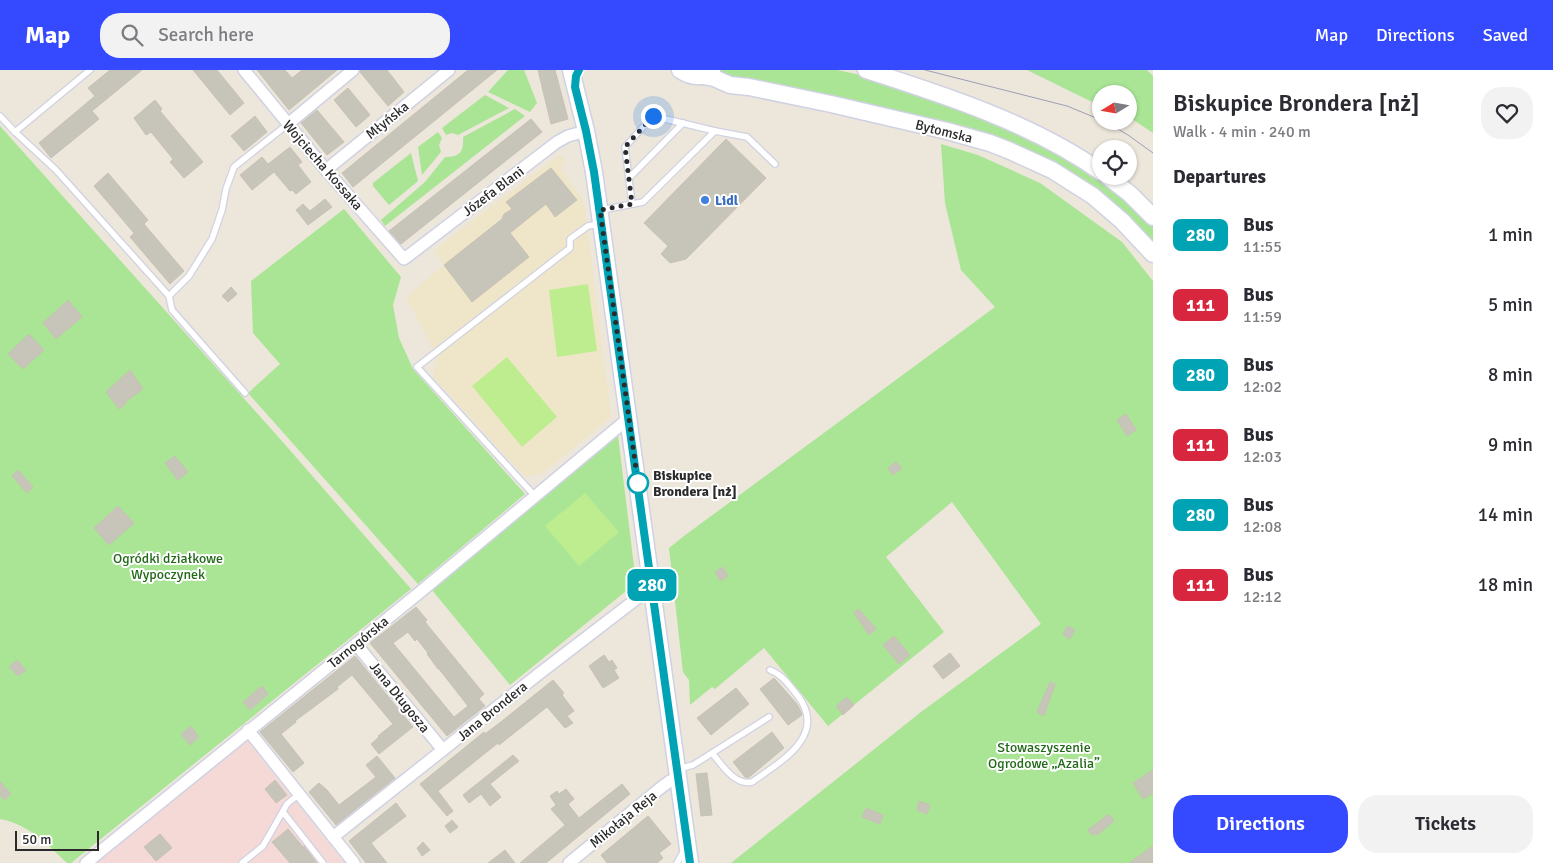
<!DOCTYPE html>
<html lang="en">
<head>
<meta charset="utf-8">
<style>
	body { margin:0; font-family:Signika,sans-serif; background:#f2f2f3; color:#2b2b33; height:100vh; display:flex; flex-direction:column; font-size:19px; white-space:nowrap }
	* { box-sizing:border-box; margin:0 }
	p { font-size:16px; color:#7c7c81 }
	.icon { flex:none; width:28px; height:28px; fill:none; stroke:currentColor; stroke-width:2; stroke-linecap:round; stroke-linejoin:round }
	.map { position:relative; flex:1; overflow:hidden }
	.panel { display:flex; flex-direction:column; background:#fff; width:400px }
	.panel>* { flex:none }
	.badge { padding:0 10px; border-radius:8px; font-size:18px; line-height:32px }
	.needle { width:32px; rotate:259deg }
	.fabs { position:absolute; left:1092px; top:15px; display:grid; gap:10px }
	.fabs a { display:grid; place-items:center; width:45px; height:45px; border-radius:50%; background:#fff; box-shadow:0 1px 4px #0004; font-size:25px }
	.scale { position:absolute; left:15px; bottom:12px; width:84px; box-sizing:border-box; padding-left:5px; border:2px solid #2a2a2a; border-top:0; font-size:14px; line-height:18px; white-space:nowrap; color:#2a2a2a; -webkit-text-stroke:4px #fff; paint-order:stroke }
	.you { position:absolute; width:25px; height:25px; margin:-12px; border:4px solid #fff; border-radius:50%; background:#1a73e8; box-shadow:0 0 0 8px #1a73e833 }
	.map>.badge { position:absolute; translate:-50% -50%; box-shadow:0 0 0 2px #fff }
	h2 { padding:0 20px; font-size:19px; line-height:45px }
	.round { display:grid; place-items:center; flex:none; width:52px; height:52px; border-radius:20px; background:#f2f2f3 }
	.headline { display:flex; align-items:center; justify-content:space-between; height:85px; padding:0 20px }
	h1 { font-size:24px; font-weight:600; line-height:38px }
	.button { display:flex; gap:10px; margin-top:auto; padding:10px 20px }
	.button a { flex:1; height:58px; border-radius:20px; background:#354aff; color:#fff; font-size:20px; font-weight:600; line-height:58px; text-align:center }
	.button a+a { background:#f2f2f3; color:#2b2b33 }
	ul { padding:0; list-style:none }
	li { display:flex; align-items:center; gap:15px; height:70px; padding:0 20px }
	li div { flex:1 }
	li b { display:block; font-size:19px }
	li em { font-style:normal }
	li .badge { min-width:55px; font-weight:700; text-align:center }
	header { display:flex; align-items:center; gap:30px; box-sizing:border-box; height:70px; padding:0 25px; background:#354aff; color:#fff }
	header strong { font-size:24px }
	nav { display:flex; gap:28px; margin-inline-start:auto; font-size:18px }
	.search { width:350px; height:45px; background:#f2f2f3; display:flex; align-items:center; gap:12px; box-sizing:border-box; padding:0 18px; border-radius:20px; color:#7c7c81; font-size:19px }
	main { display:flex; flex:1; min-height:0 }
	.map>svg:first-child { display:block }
</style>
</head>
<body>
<header>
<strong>Map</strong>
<div class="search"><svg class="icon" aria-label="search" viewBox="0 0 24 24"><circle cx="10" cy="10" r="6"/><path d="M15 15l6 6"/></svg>Search here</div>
<nav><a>Map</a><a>Directions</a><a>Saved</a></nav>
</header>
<main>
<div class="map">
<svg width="1153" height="793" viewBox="0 0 1153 793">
	<rect width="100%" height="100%" fill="#ece6db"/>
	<path fill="#efe6c9" d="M559 85 564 87 565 92 561 99 581 127 585 138 611 347 543 403 525 407 433 307 437 286 406 227 444 195 433 181Z"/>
	<path fill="#f4d9d7" d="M245 668 344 793H93Z"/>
	<g fill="#a9e595">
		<path d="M508 0H524L537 33 530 42 488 22Z"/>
		<path d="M719 0H837L865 6 964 40 1040 73 1093 103 1140 143 1153 156V174L1039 88 736 12 717 2Z"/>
		<path d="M1027 0H1147L1153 6V63L1129 47V24H1101V35L1088 30Z"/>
		<path d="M485 25 509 38 458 65 452 63 446 65 442 58Z"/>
		<path d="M515 39 525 46 385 156 381 150 425 112 445 87C460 87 464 82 463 67Z"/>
		<path d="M0 56 281 370 411 519 71 793H67C47 774 28 754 0 749Z"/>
		<path d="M438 62 442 68 439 75 441 82 422 105 418 77Z"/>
		<path d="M941 74 978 85 1040 113 1122 172 1153 211V793H731L921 642 1041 554 952 432 886 487 944 562 828 656 764 578 715 619 712 617 690 635 689 610 683 602 669 478 684 466 995 237 961 200 945 133Z"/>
		<path d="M411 83 418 111 389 135 373 116V113Z"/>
		<path d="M344 139 401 207 393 235 399 268 413 299 525 424 418 514 248 323 280 294 253 263 251 211Z"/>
		<path d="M618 366 636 513 510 615 432 520Z"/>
	</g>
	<g fill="#beed90">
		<path d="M588 214 597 281 557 287 549 220Z"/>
		<path d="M507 287 557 347 522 377 472 316Z"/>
		<path d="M585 423 619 462 579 496 545 456Z"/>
	</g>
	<g fill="#c7c4b9" stroke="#c8c2b4" fill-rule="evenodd">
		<path d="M110 0H142L92 41 99 49 51 88 39 73 95 26 88 18Z"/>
		<path d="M193 0H217L244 33 230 45Z"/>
		<path d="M257 0H285L292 8 302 0H337L289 40Z"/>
		<path d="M360 0H387L404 22 388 36 360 2Z"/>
		<path d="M468 0H497L353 117 342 103Z"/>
		<path d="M538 0H555L568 49 551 54Z"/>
		<path d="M348 18 370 45 356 57 334 30Z"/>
		<path d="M155 30 162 39 160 41 203 92 184 108 170 92 173 89 151 62 146 65 134 48Z"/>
		<path d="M317 40 344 72 327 85 301 53Z"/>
		<path d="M255 46 267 62 244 81 231 66Z"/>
		<path d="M531 49 542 62 401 174 389 161Z"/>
		<path d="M726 69 766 108 686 189 670 193 661 184 668 176 644 153Z"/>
		<path d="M290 77 302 92 298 95 311 112 296 124 292 120 290 121 274 102 252 120 240 105 262 87 268 94Z"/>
		<path d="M551 98 577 130 555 147 546 134 510 163 529 187 472 232 444 195 502 149 504 144 512 139 506 132Z"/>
		<path d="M108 103 148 150 144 154 184 201 170 214 130 167 134 163 94 116Z"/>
		<path d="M325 129 332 137 308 155 296 140 303 134 310 141Z"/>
		<path d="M231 217 237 224 228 232 222 226Z"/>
		<path d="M68 230 82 247 56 269 43 253Z"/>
		<path d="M29 264 44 280 23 299 8 284Z"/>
		<path d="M130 300 143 319 125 332 126 334 119 339 106 322Z"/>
		<path d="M1126 344 1136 360 1127 366 1117 350Z"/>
		<path d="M175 386 188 402 178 410 165 393Z"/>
		<path d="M896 392 902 398 893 405 888 398Z"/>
		<path d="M18 400 33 417 27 423 12 406Z"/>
		<path d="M118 436 134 453 109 475 94 458Z"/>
		<path d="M723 497 728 506 720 511 715 502Z"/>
		<path d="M416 537 427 550 425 552 484 624 479 629 485 636 447 666 370 573ZM408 562 415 571 417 569 428 583 427 584 438 599H439L468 636 454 647 393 573Z"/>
		<path d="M859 539 876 559 869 565 854 543Z"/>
		<path d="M1068 556 1075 560 1070 569 1063 564Z"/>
		<path d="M894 566 910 585 899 594 883 575Z"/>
		<path d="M950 583 960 596 943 609 933 596Z"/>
		<path d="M604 585 609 592 612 590 617 598 614 600 619 608 603 618 589 596Z"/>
		<path d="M355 586 413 657 379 684 371 674 379 667 378 666 393 654 352 605 337 617 338 619 295 651 296 652 281 664 304 693 293 702 260 662Z"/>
		<path d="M17 590 26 600 20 605H17L9 597Z"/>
		<path d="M774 608 797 634 801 642 802 645 788 655 760 619Z"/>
		<path d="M553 610 564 623 562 625 574 641 567 646 573 653 565 658 547 637 499 675 498 673 438 721 453 741 447 746 420 714 484 662 485 664 502 651Z"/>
		<path d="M1050 612 1055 614 1044 646 1037 642Z"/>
		<path d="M262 616 268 624 250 640 243 632Z"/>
		<path d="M736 618 749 634 711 665 697 648Z"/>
		<path d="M847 627 854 635 843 645 836 636Z"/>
		<path d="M191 656 199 667 190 675 181 664Z"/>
		<path d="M772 662 784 678 748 708 745 707 733 692Z"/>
		<path d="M513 685 519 691 490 714 501 727 490 736 481 724 469 733 463 725Z"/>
		<path d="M377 686 395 708 336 755 309 722 319 713 327 720 339 735 376 707 366 695Z"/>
		<path d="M1153 700V723L1143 729 1133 713Z"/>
		<path d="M707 703 712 745 701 746 696 704Z"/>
		<path d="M275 710 287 725 276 733 265 719Z"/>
		<path d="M0 711 11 724 4 730 0 725Z"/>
		<path d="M622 714 630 724 546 793H520L565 755 551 739 556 735 550 726 557 721 559 724 566 719 574 729 568 734 579 748Z"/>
		<path d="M919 731 930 735 927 744 917 740Z"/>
		<path d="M396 733 406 746 371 773 387 793H366L349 771Z"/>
		<path d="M866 738 883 745 880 754 862 747Z"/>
		<path d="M1109 744 1114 751 1097 765 1096 763 1093 766 1088 760Z"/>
		<path d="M648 746 671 774 659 783 663 788 657 793H607L601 785Z"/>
		<path d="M452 750 458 757 450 763 445 756Z"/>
		<path d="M288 759 303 777 304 776 317 793H290L272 772Z"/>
		<path d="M160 764 172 778 156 791 144 777Z"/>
		<path d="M423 772 430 780 422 786 417 778Z"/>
		<path d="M1153 776V793H1129Z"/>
		<path d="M505 780 515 793H488Z"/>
	</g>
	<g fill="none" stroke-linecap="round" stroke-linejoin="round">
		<g stroke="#d0d2e3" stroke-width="8">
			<g id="lane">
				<path d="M90 0 15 62 56 100 169 226 172 240 245 323"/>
				<path d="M0 46 15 62"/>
				<path d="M629 108 683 53"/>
				<path d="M632 134 625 77 653 46 715 61"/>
				<path d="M602 140 643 132 715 61 747 67 775 94"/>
				<path d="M169 226 189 206 212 169 222 140 226 119 234 97 288 54"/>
				<path d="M534 425 417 297 570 178V169L588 156 599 154"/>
				<path d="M712 683C722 695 735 716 752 712 780 692 828 666 798 626 789 615 783 605 770 600"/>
				<path d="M678 699 693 695 769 647"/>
				<path d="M283 742 323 793"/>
				<path d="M242 793 263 776 287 734 299 724"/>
				<path d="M677 793 682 784 685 782"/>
			</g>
		</g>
		<g stroke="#d0d2e3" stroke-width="14">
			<g id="street">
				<path d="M244 0 326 100 404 189 557 72 568 66 586 61"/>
				<path d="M288 54 353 0"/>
				<path d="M326 100 449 0"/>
				<path d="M356 574 443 680"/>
				<path d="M248 660 354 793"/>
				<path d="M333 767 540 603 652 517"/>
				<path d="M86 793 419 523 629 348"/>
				<path d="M569 793 663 716 670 711 679 708"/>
			</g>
		</g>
		<g stroke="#d0d2e3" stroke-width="19">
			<g id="secondary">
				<path d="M571 0 586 61 594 102 690 793"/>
				<path d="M680 0C691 7 702 9 712 1"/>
				<path d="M866 0C944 25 1034 54 1101 102"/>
				<path d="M703 6 714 8 730 15 749 17 831 34 947 61 990 73 1008 80 1052 100 1093 126 1122 151 1153 184"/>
				<path d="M1107 106 1130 124 1153 147"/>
			</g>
		</g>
		<use href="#lane" stroke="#fff" stroke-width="5.5"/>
		<use href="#street" stroke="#fff" stroke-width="11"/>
		<use href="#secondary" stroke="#fff" stroke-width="16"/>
		<g stroke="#9d9fb5" stroke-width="1">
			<path d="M925 0 1067 36 1101 50"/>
			<path d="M1104 51 1128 65 1153 83"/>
		</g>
	</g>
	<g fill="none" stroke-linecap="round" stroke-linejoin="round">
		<g stroke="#fff" stroke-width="11">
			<path id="line" d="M579 0 576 6 575 17 586 61 594 102 690 793"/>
		</g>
		<use href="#line" stroke="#00a3b4" stroke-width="8"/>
		<path stroke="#2a2a2a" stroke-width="5" stroke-dasharray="0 9" d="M638 413 600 140 632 134 625 77 653 46"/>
	</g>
	<circle fill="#3f7fe0" stroke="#fff" stroke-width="2" cx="705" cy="130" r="5"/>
	<circle fill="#fff" stroke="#00a3b4" stroke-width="2.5" cx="638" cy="413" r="10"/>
	<g text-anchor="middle" stroke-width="4" stroke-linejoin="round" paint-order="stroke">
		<g font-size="14" fill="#2a2a2a" stroke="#fff">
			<text transform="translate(387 50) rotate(-39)" y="5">Młyńska</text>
			<text transform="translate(944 61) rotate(14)" y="5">Bytomska</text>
			<text transform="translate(323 95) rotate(49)" y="5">Wojciecha Kossaka</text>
			<text transform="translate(493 121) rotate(-37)" y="5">Józefa Blani</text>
			<text transform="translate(358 572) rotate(-39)" y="5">Tarnogórska</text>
			<text transform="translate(400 627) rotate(51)" y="5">Jana Długosza</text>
			<text transform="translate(492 641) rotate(-39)" y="5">Jana Brondera</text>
			<text transform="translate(623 749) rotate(-39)" y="5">Mikołaja Reja</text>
		</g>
		<g font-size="14" font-weight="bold" fill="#366cbe" stroke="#fff" text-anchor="start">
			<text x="715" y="135">Lidl</text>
		</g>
		<g font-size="14" font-weight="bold" fill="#2a2a2a" stroke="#fff" text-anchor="start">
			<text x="653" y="410">Biskupice<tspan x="653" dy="16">Brondera [nż]</tspan></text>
		</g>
		<g font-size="14" fill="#216917" stroke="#fff">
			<text x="168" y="493">Ogródki działkowe<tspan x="168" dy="16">Wypoczynek</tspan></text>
			<text x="1044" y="682">Stowaszyszenie<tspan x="1044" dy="16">Ogrodowe „Azalia”</tspan></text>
		</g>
	</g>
</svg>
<div class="fabs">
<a><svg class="needle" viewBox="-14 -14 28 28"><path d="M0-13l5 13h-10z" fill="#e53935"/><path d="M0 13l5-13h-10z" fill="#7c7c81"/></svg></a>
<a><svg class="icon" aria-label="locate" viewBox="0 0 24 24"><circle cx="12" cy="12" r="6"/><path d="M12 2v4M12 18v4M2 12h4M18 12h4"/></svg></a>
</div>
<div class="scale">50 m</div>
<div class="you" style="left:653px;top:46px"></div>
<b class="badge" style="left:652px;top:515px;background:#00a3b4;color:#fff">280</b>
</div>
<section class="panel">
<div class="headline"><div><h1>Biskupice Brondera [nż]</h1><p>Walk · 4 min · 240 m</p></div><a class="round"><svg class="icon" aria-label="heart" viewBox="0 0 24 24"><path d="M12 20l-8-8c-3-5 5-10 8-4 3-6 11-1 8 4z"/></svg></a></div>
<h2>Departures</h2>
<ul>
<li><span class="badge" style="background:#00a3b4;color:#fff">280</span><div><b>Bus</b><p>11:55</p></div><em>1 min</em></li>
<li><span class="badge" style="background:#d7263d;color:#fff">111</span><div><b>Bus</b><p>11:59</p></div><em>5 min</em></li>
<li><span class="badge" style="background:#00a3b4;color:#fff">280</span><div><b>Bus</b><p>12:02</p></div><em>8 min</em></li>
<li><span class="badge" style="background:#d7263d;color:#fff">111</span><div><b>Bus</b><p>12:03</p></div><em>9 min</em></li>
<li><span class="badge" style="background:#00a3b4;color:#fff">280</span><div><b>Bus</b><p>12:08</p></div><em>14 min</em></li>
<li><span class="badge" style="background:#d7263d;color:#fff">111</span><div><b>Bus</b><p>12:12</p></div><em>18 min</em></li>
</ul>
<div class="button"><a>Directions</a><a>Tickets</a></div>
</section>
</main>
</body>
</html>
